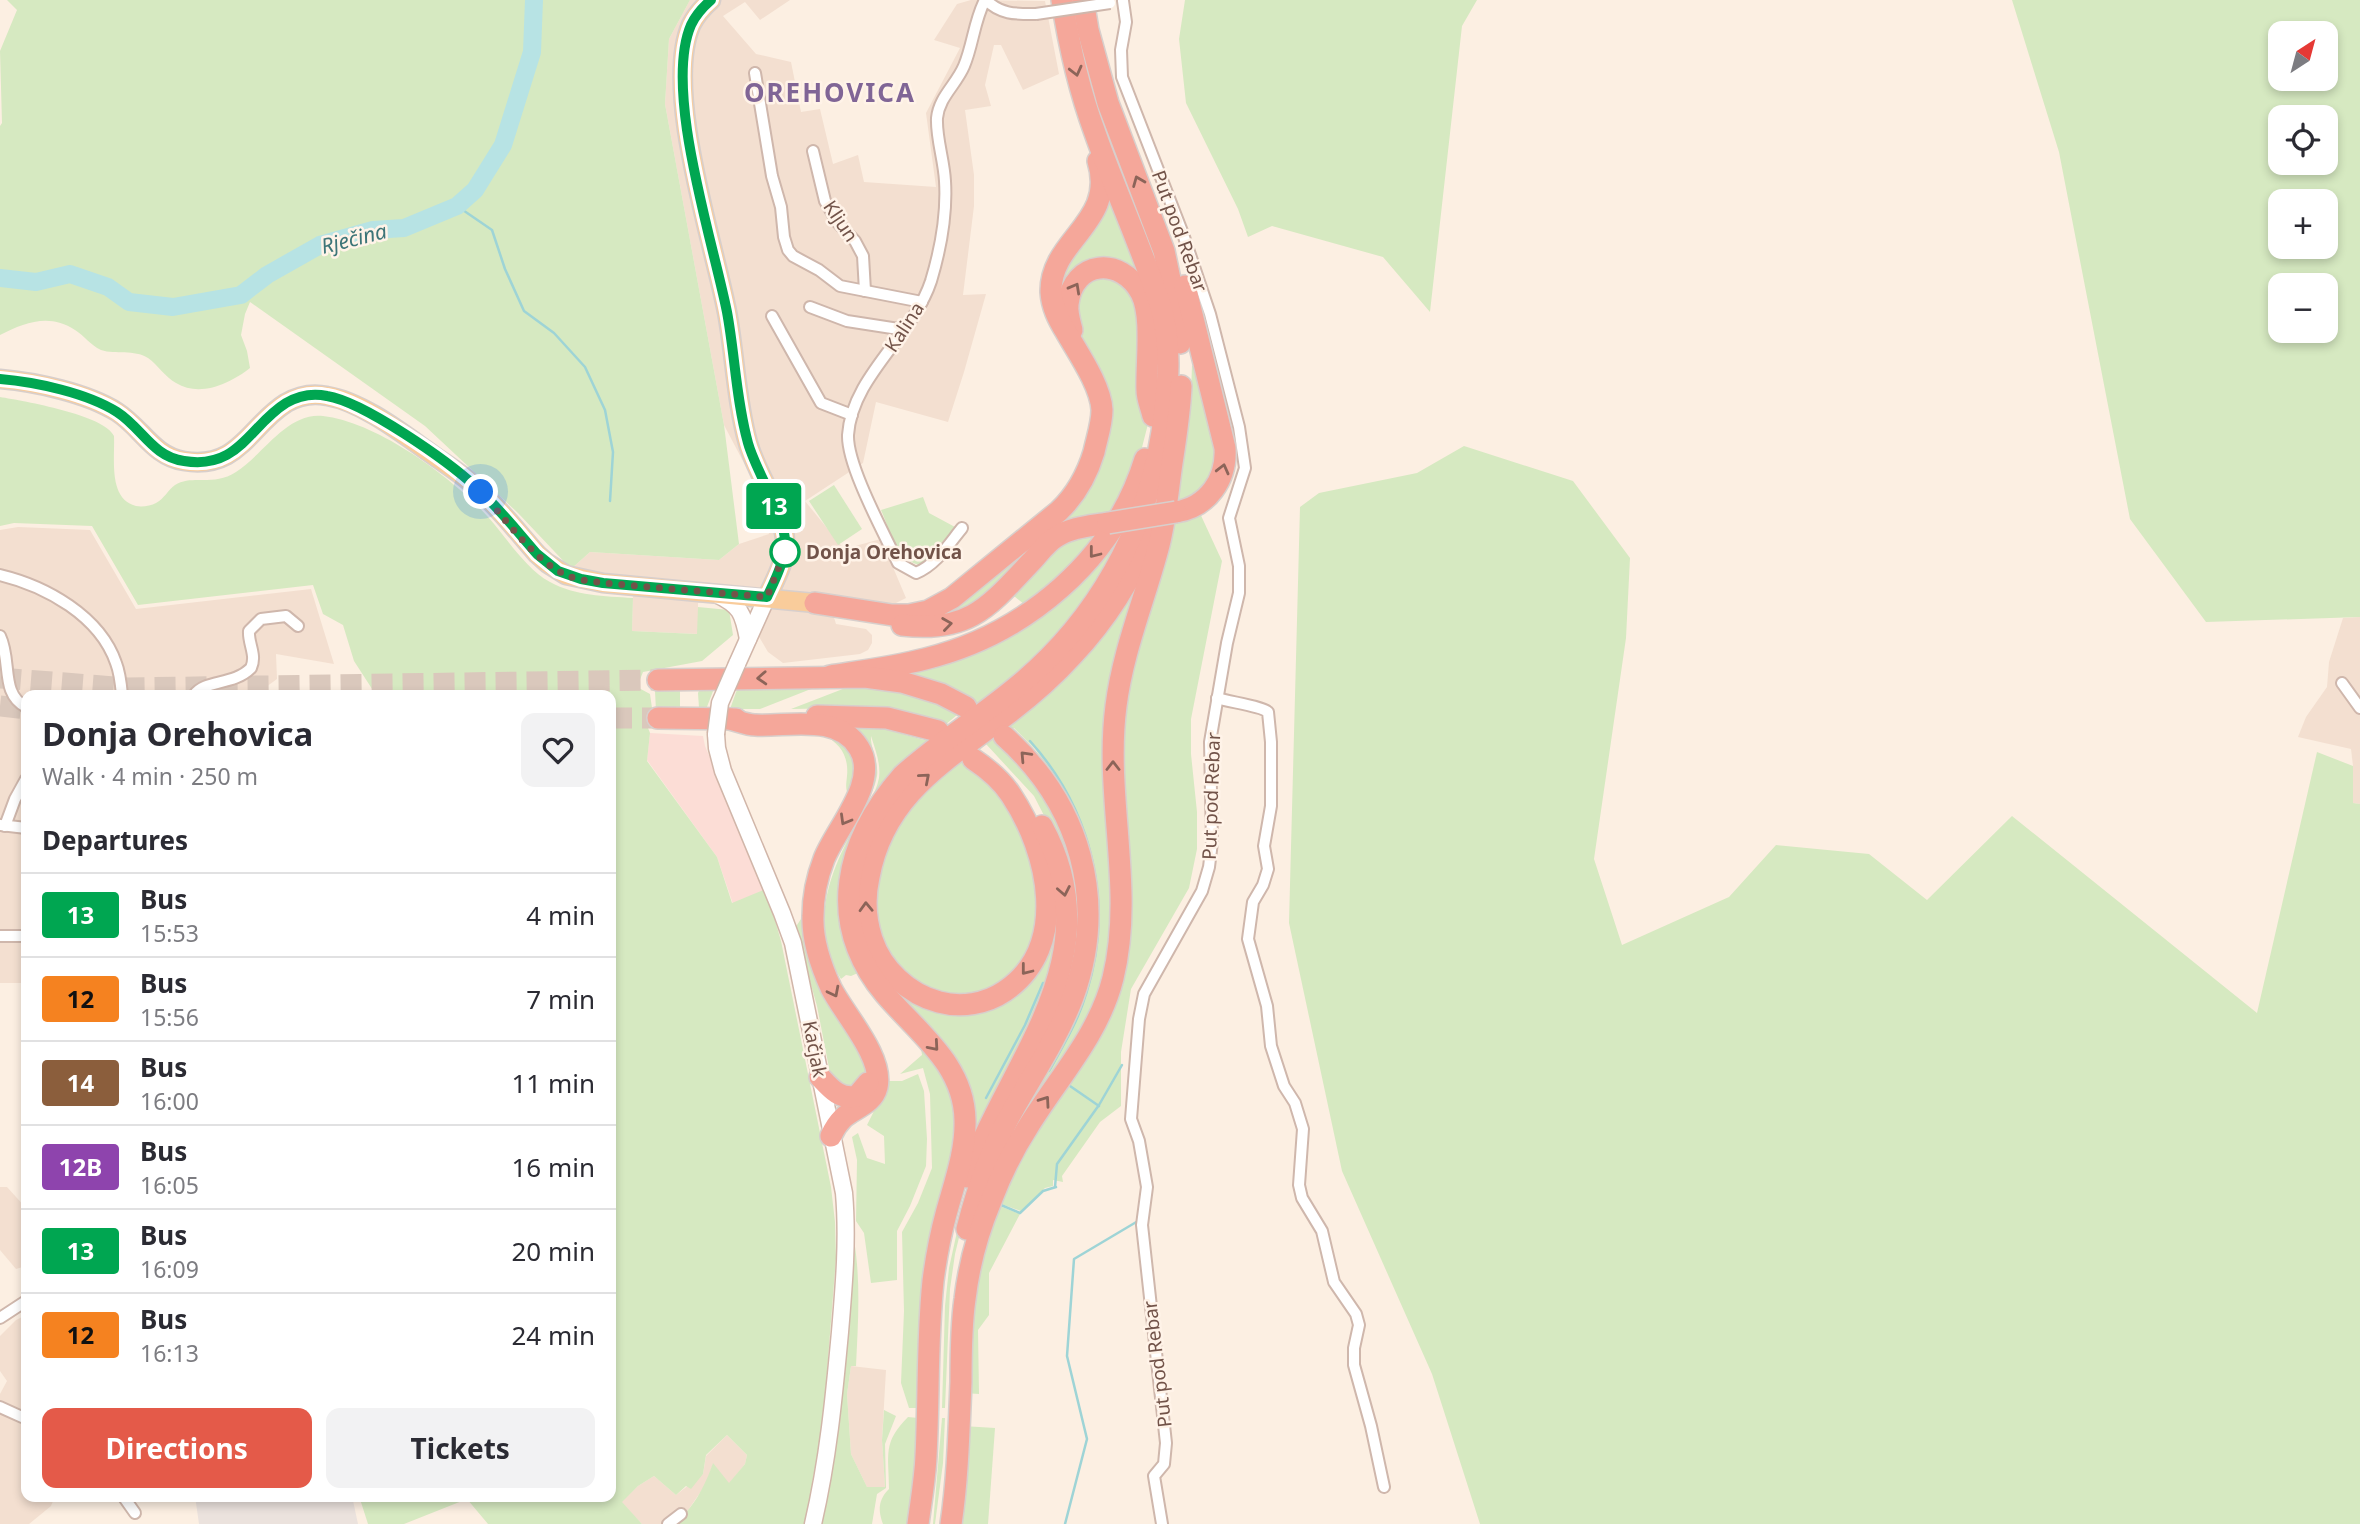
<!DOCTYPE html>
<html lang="en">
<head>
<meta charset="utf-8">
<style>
	body { margin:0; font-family:"Noto Sans",sans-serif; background:#f2f2f3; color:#2b2b33; height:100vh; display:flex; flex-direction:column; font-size:26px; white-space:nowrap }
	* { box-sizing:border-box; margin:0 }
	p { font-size:23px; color:#7c7c81 }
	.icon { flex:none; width:38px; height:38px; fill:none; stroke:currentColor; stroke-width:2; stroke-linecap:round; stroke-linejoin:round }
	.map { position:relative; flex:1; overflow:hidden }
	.sheet { position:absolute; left:21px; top:690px; width:595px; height:812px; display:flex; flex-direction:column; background:#fff; border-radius:14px; box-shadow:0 4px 10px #0003 }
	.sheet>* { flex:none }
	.badge { padding:0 14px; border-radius:5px; font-size:24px; line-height:46px }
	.needle { width:46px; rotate:36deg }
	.tools { position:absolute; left:2268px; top:21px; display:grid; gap:14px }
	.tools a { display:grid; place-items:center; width:70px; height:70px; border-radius:14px; background:#fff; box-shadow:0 4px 10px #0003; font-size:35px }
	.you { position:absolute; width:35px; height:35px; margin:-18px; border:5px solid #fff; border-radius:50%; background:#1a73e8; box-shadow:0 0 0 10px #1a73e833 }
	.map>.badge { position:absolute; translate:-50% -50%; box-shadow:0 0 0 4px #fff }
	h2 { padding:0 21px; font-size:26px; line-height:63px }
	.round { display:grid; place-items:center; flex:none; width:74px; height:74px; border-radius:14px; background:#f2f2f3 }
	.head { display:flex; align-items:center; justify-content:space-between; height:119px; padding:0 21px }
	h1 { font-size:33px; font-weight:700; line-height:52px }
	.primary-button { display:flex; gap:14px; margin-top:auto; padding:14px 21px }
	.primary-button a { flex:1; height:80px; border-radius:14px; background:#e45a49; color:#fff; font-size:28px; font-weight:700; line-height:80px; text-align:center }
	.primary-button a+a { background:#f2f2f3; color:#2b2b33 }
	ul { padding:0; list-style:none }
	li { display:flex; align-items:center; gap:21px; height:84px; padding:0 21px; border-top:2px solid #e1e1e2 }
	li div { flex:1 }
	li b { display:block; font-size:26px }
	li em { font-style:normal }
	li .badge { min-width:77px; font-weight:700; text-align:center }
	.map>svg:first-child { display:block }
</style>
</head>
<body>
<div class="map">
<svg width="2360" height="1524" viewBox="0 0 2360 1524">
	<rect width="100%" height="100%" fill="#fcefe2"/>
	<g fill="#f3dfd0">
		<path d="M690 0H790L760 20 745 2 723 16 756 54 791 62 801 112 820 109 833 164 858 155 864 182 936 187 926 113 960 48 934 40 957 4 971 0 1045 1 1059 74 1023 90 1001 45H994L985 85 991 106 965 110 974 175V206L963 295 986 294 964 372 948 422 876 402 863 463 805 501 844 549 881 539 906 598 896 603H866L832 611 836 624 866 629 872 635V643L868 650 860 654 783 663 768 652 748 618 755 604 698 603V634L632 631 633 593 575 587 571 569 590 552 719 560 739 544 769 534 756 486 724 425 665 104 669 39Z"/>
		<path d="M18 527 90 530 136 609 311 589 334 664 276 654 277 679 255 695H26V983H0V530Z"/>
		<path d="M2360 617V804L2353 803V766L2351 749 2298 737 2306 717 2327 687 2329 662 2343 618Z"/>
		<path d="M0 1187H7L26 1208V1266L16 1269 0 1250Z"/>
		<path d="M26 1315V1496H55L51 1506 29 1524H0V1394L7 1381 0 1371V1336L16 1320Z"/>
		<path d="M851 1366 886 1370 882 1440 885 1487H867L851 1454 847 1394Z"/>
		<path d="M727 1435 747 1455 745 1464 729 1484 713 1464 706 1484 684 1516 673 1524H642L621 1502 638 1486 654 1476 676 1495 703 1474 706 1456Z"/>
	</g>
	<path fill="#fcddd6" d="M650 733 703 736 705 746 766 889 733 904 717 857 647 760Z"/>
	<path fill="#ebe2dd" d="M195 1496H352L358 1524H199Z"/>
	<g fill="#d6e9c1" fill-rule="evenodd">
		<path d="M7 0H690L669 39 665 104 724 425 739 544 719 560 590 552 571 569 518 513 425 426 250 302 245 314 241 335 247 351 250 368C231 383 200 398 176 383 165 377 158 365 148 358 134 349 116 355 101 350 90 345 85 336 75 330 50 313 25 322 0 335V126L2 123 0 51 17 10Z"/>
		<path d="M1185 0H1477L1462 26 1430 312 1383 257 1272 226 1248 237 1238 209 1186 103 1179 39Z"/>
		<path d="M2012 0H2360V617L2206 622 2130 519 2059 152ZM2280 33H2326V79H2280ZM2280 117H2326V163H2280ZM2280 201H2326V247H2280ZM2280 285H2326V331H2280Z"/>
		<path d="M1108 193 1126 235 1142 287 1100 262 1061 314 1060 275Z"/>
		<path d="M1097 271 1137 292 1148 424 1138 463 1111 517 1075 523 966 613 907 620 1052 523 1102 439 1081 351 1072 300Z"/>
		<path d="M1192 365 1197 371 1219 448 1205 491 1173 507C1185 460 1191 413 1192 365Z"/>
		<path d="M0 397C24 401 105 415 114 436 115 459 108 499 136 506 142 507 151 506 156 503 164 499 168 490 175 485 192 474 213 487 236 472 263 455 287 412 323 416 377 422 452 477 488 517 507 538 525 568 550 582 576 596 604 596 633 598L632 631 697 634 698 607 729 610 733 635 702 661 643 672 637 687 650 694 652 708 642 713 650 733 647 761 717 857 732 903 766 889 781 941 831 1187 835 1222 836 1258 823 1422 805 1524H673C693 1510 705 1486 713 1463L729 1483 745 1464 747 1455 727 1435 706 1455 703 1474 691 1489 686 1486 676 1495 654 1476 638 1486 622 1502 642 1524H488L467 1499 404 1524H368L359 1496H611V695H376L354 661 343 625 323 614 313 585 138 605 92 526 14 523 0 526Z"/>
		<path d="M1464 446 1573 481 1630 558 1626 638 1594 859 1622 945 1729 897 1776 845 1869 854 1927 900 2012 816 2257 1013 2317 752 2353 766V803L2360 804V1524H1480L1432 1374 1342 1171 1289 923 1300 507 1319 493 1417 473Z"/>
		<path d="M834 485 862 529 838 545 809 501Z"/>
		<path d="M1140 491C1128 518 1119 549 1103 574 1069 627 1028 669 976 704L958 694 893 675 924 670 955 661 992 646 1033 619Z"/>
		<path d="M923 497 929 513 955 527 926 561 919 565C895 559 890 530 881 510Z"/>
		<path d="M1198 509 1222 561 1191 719V754L1197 812V849L1189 888 1131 989 1121 1052V1106L1100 1122 1062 1176 1063 1182 1053 1180V1186L1045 1188 1021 1211 993 1201 1107 1011 1122 705 1171 517Z"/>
		<path d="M1105 527 1029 608 1010 593 1052 549Z"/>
		<path d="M1139 580 1119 639 1107 706 1112 932 1101 991 1086 1027 1001 1149 1062 1039 1093 876 1079 820 1056 778 1035 749 1014 728 999 739 1025 765 1063 828 1074 864 1080 906 1071 978 966 1209 955 1254 950 1289 945 1408H942L945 1306 949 1268 962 1209 1065 975 1053 833 1034 796 986 744 968 761 993 781 1028 845 1040 910 1024 962 994 988 964 996 930 993 895 966 878 930 874 884 878 862 906 811Z"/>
		<path d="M739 684 816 687 760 709H730Z"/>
		<path d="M701 686H715L705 712 699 708 698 693Z"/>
		<path d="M848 687C889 687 922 692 957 715L945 725 853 708 791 709Z"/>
		<path d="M677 688 680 691V710L656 711 655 691Z"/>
		<path d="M944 725 949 728C865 791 810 867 858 973L851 976 846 975 841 979C808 928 829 873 855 826 863 810 876 795 879 778 881 763 875 749 871 736 870 747 879 763 877 776 874 794 861 810 853 824 836 853 821 886 822 920 823 953 840 983 856 1010 870 1032 885 1050 887 1077 882 1068 882 1053 876 1043 849 996 817 965 819 907 819 884 830 858 842 837 863 800 889 764 850 727L884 729 924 740Z"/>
		<path d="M823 735 843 741 857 765 850 798C845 790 846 786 847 776 849 756 840 743 823 735Z"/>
		<path d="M1055 877 1058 935 1049 985 975 1137 894 991 918 1006 939 1011 1021 988Z"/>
		<path d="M803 916 866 1068 865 1077 847 1091 830 1073 817 1006 795 928Z"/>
		<path d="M921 1048C937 1065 950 1085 953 1109 956 1138 947 1166 944 1194 936 1265 927 1337 919 1408H909L901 1383 904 1311 902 1232 918 1203 932 1168 930 1094 923 1068 900 1074 922 1055Z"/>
		<path d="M918 1074 924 1091 927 1139 926 1166 910 1206 897 1231V1280L871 1283 864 1233 856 1221 857 1160 852 1137 858 1133 867 1158 885 1164 884 1136 867 1125 889 1081H902Z"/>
		<path d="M992 1203 1020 1214 989 1273V1315L978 1330 979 1394 964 1393 965 1329Z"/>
		<path d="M854 1240C861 1282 858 1324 856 1366H851L847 1394 851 1454 867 1487H885L882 1440 884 1410 896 1416 885 1444 886 1488 877 1494 872 1524H820L832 1469 839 1421Z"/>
		<path d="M908 1417 918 1418 917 1456 909 1524H883C878 1510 878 1500 889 1489 889 1455 882 1443 908 1417Z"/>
		<path d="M942 1418H945L943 1463 935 1524H933Z"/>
		<path d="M963 1426 995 1428 988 1524H954Z"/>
	</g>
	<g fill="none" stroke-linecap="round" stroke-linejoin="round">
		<g stroke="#9ed4d6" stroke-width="2.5">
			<path d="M457 206 492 230 505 269 524 311 554 333 585 367 605 410 613 452 610 501"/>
			<path d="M1030 741C1092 810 1115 905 1086 994 1078 1021 1063 1046 1049 1071"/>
			<path d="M1070 1086 1099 1106"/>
			<path d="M986 1098 1025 1025 1043 983"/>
			<path d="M1055 1187 1057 1164 1099 1105 1122 1065"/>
			<path d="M1001 1205 1020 1213 1043 1191 1056 1187"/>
			<path d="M1065 1524 1087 1439 1067 1356 1074 1259 1138 1221"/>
		</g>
		<path stroke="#b7e3e4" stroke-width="18" d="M0 278 36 282 70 274 108 287 129 302 173 307 241 295 267 275 320 245 373 230 404 228 457 206 475 190 503 145 532 52 534 0"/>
		<g stroke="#dac8bc" stroke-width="21" stroke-dasharray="21 10" stroke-linecap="butt">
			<path d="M0 678 128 688 658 680"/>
			<path d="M0 706 26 709"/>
			<path d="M611 718H658"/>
		</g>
		<g stroke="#cfb7ac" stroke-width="14">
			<g id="street">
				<path d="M986 0C1001 15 1017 14 1036 14"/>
				<path d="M1123 1 1126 22 1121 50 1122 77 1183 234 1210 314 1239 427 1245 468 1229 518 1239 566V593L1227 643 1210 742 1212 842 1209 867 1202 891 1144 994 1139 1019 1131 1119 1139 1141 1147 1187 1142 1225 1166 1443 1164 1464 1154 1476 1162 1524"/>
				<path d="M755 73 772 176 781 207 784 237 788 250 793 256 819 270 840 286 922 302"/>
				<path d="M813 151 825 201 838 223 855 241 863 256 865 291"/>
				<path d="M810 307 847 321 905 330"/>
				<path d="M772 316 821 403 852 415"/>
				<path d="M962 528C949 544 936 565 916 573L898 563C884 533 847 466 848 435 852 376 913 336 931 281 940 251 947 213 945 181 944 160 936 138 937 118 939 97 956 85 964 66 973 45 974 21 985 0"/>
				<path d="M0 575C46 586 100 616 116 663 120 673 121 684 122 695"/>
				<path d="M0 636C12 661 0 694 26 707"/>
				<path d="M2342 683 2360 708"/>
				<path d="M194 695C205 679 233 686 251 668 257 655 248 644 249 631L261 619 286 616 298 626"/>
				<path d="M1217 698C1229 702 1261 706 1268 712L1271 742V806L1264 846 1268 869 1263 885 1253 902 1248 939 1267 1006 1271 1046 1284 1086 1295 1103 1303 1129 1299 1185 1302 1198 1322 1231 1334 1282 1356 1314 1359 1325 1354 1348V1365L1371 1426 1384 1487"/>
				<path d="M0 825 26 828"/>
				<path d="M5 826 15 799 26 779"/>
				<path d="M0 936H26"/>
				<path d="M0 1318 26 1301"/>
				<path d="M0 1407 22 1417 26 1414"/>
				<path d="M123 1496 135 1513"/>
				<path d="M668 1524 681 1514"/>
			</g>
		</g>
		<g stroke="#d1b6a9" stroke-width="19">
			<g id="secondary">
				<path d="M716 594C741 606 743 613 748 639"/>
				<path d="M737 664 767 597"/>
				<path d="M716 734 717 748 723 771 782 913 793 943 844 1193C848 1239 844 1285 840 1332 834 1397 828 1460 813 1524"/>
			</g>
		</g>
		<g stroke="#d8cfcc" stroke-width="21">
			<g id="primary">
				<path d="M711 0C703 7 696 15 691 25 663 90 713 240 727 312 735 355 736 400 748 443 756 473 785 513 785 542 786 561 775 580 767 597"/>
				<path d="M0 379C35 382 87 393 117 412 142 428 153 456 184 461 239 470 249 426 286 403 298 396 313 393 327 396 363 402 403 434 433 455 447 465 463 475 476 487 498 507 517 531 537 554L547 563 566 575 603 583 815 603"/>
			</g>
		</g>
		<g stroke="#d8cfcc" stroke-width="24">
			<g id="highway">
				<path d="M1083 0 1088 30 1108 103 1164 251 1177 312 1180 343"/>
				<path d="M1072 330C1070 322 1067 313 1068 304 1073 260 1121 256 1141 293 1153 316 1146 363 1147 390 1147 399 1151 407 1153 416"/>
				<path d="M1176 512C1208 507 1227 479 1225 448L1185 286"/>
				<path d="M815 603 892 615H909L928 611 952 598 1059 511C1077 494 1087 475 1094 452 1097 438 1102 424 1102 410 1101 386 1078 353 1066 332 1058 319 1052 307 1051 292 1050 239 1117 223 1098 161"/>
				<path d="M902 625C968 633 988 608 1030 563 1038 555 1046 543 1056 537 1071 527 1091 526 1108 523"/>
				<path d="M830 676C862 671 894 667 925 659 1026 634 1114 560 1145 459"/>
				<path d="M658 680 865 677 902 682 941 694 966 707"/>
				<path d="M817 716 887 718 938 731"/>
				<path d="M658 718 736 719"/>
				<path d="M730 719C738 721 747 725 755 725 789 727 838 713 859 748 880 782 836 828 824 859 817 877 813 897 813 916 812 940 821 966 831 988 844 1014 884 1057 877 1087 873 1104 854 1108 843 1118 837 1124 834 1129 831 1136"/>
				<path d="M973 759C988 769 1002 781 1011 795 1049 852 1070 947 1005 991 986 1004 961 1008 939 1002 908 994 882 969 872 939 865 918 864 899 869 877 884 794 947 760 1009 713 1031 696 1053 677 1072 656 1105 621 1133 577 1151 532"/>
				<path d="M820 1077C831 1089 840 1100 857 1096L868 1083"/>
				<path d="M967 1177C1011 1059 1114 957 1042 826"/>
				<path d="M967 1229C977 1189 992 1147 1013 1110 1034 1073 1058 1037 1073 997 1108 900 1080 804 1004 736"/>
				<path d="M918 1524C921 1501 925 1479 926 1456 929 1398 927 1339 933 1281 936 1258 940 1236 946 1214 954 1184 966 1152 965 1120 964 1064 918 1033 885 994 825 922 845 841 903 775 940 742 982 716 1020 684 1097 620 1147 530 1162 432 1168 390 1173 342 1159 301 1140 244 1115 190 1095 133 1079 90 1069 45 1062 0"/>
				<path d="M951 1524C958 1477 959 1429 961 1382 961 1354 961 1326 965 1299 969 1265 978 1232 991 1201 1001 1175 1013 1150 1028 1127 1058 1078 1099 1035 1113 978 1135 889 1104 797 1116 706 1123 650 1145 599 1159 545 1166 518 1168 490 1172 463 1176 437 1180 412 1181 386"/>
			</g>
		</g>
		<use href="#street" stroke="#fff" stroke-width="10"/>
		<use href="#secondary" stroke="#fff" stroke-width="16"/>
		<use href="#primary" stroke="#f9cc9b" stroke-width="18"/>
		<use href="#highway" stroke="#f5a79a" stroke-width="21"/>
		<g stroke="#cfb7ac" stroke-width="14" stroke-linecap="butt">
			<path id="street-bridge" d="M1036 14 1110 3"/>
		</g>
		<g stroke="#d1b6a9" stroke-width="19" stroke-linecap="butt">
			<path id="secondary-bridge" d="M716 734 720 703 737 664"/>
		</g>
		<g stroke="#d8cfcc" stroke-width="24" stroke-linecap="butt">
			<path id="highway-bridge" d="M1108 523 1176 512"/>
		</g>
		<use href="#street-bridge" stroke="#fff" stroke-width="10"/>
		<use href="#secondary-bridge" stroke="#fff" stroke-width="16"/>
		<use href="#highway-bridge" stroke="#f5a79a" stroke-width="21"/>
	</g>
	<defs><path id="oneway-chevron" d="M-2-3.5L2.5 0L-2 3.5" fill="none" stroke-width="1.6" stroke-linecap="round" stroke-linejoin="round" transform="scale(1.75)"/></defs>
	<g stroke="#8c6459">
		<use href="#oneway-chevron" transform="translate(1076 71) rotate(76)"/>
		<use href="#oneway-chevron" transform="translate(1138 181) rotate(-112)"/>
		<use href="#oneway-chevron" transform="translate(1075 288) rotate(-61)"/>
		<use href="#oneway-chevron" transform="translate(1223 469) rotate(-76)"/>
		<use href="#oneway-chevron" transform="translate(1094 553) rotate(128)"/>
		<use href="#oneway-chevron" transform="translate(947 624) rotate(-8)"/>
		<use href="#oneway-chevron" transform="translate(762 678) rotate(177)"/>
		<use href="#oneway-chevron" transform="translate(1025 756) rotate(-133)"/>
		<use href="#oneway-chevron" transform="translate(1113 766) rotate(-90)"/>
		<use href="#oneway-chevron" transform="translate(925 778) rotate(-41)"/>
		<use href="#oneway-chevron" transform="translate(845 820) rotate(120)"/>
		<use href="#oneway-chevron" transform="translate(1064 891) rotate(79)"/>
		<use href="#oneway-chevron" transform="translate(866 907) rotate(-92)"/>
		<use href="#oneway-chevron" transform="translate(1026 970) rotate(128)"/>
		<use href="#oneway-chevron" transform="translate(834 992) rotate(63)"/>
		<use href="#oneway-chevron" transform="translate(934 1046) rotate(49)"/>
		<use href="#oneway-chevron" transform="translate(1045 1101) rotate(-55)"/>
	</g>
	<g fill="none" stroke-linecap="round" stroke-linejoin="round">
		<g stroke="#fff" stroke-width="16">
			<path id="line" d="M0 379C36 382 87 393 117 412 142 428 153 457 184 461 239 470 249 426 286 403 298 396 313 393 327 396 364 402 448 461 476 487 498 507 517 531 537 554L558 571 581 579 603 583 767 597C775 580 785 561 785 542 785 515 756 472 748 443 736 400 735 355 727 312 713 241 663 90 691 25 696 14 703 7 711 0"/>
		</g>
		<use href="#line" stroke="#00a651" stroke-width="10"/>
		<path stroke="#725349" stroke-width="7" stroke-dasharray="0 12.6" d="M481 492C504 517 534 560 564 574 576 580 590 581 603 583L767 597 785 552"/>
	</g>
	<circle fill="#fff" stroke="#00a651" stroke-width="3.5" cx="785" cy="552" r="14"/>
	<g text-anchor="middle" stroke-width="5" stroke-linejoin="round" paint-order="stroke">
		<g font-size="19" fill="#725349" stroke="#fff3e8">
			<text transform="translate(841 221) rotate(56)" y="7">Kljun</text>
			<text transform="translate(1180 231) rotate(70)" y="7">Put pod Rebar</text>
			<text transform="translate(904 327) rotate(-57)" y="7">Kalina</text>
			<text transform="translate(1211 796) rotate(-88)" y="7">Put pod Rebar</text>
			<text transform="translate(815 1049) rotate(79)" y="7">Kačjak</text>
			<text transform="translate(1157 1364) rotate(-97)" y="7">Put pod Rebar</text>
		</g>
		<g font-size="19" font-weight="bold" fill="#725349" stroke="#fff3e8" text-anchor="start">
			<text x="806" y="559">Donja Orehovica</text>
		</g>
		<g font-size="21" font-style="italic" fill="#3d7578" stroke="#fff3e8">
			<text transform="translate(354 239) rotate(-14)" y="7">Rječina</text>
		</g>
		<g font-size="26" font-weight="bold" letter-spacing="2" fill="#806596" stroke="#fff3e8">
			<text x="830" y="102">OREHOVICA</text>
		</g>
	</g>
</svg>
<div class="tools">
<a><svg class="needle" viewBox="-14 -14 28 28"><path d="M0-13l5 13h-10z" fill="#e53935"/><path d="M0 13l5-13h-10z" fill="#7c7c81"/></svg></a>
<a><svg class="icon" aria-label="locate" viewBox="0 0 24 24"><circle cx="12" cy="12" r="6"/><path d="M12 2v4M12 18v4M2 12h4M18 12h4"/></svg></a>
<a>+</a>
<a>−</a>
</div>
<div class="you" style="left:481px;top:492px"></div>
<b class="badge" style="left:774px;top:506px;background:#00a651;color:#fff">13</b>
<section class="sheet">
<div class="head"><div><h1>Donja Orehovica</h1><p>Walk · 4 min · 250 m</p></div><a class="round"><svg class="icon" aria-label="heart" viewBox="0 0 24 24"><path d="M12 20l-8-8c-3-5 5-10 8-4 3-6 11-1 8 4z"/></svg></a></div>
<h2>Departures</h2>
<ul>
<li><span class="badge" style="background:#00a651;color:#fff">13</span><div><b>Bus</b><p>15:53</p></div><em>4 min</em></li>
<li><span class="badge" style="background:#f58220;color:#111">12</span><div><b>Bus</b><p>15:56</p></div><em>7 min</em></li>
<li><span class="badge" style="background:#8b5e3c;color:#fff">14</span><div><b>Bus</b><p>16:00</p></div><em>11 min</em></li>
<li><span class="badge" style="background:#8e44ad;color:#fff">12B</span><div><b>Bus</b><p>16:05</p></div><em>16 min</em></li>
<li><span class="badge" style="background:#00a651;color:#fff">13</span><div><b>Bus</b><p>16:09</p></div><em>20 min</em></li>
<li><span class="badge" style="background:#f58220;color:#111">12</span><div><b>Bus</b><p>16:13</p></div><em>24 min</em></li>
</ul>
<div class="primary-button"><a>Directions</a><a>Tickets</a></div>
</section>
</div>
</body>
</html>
